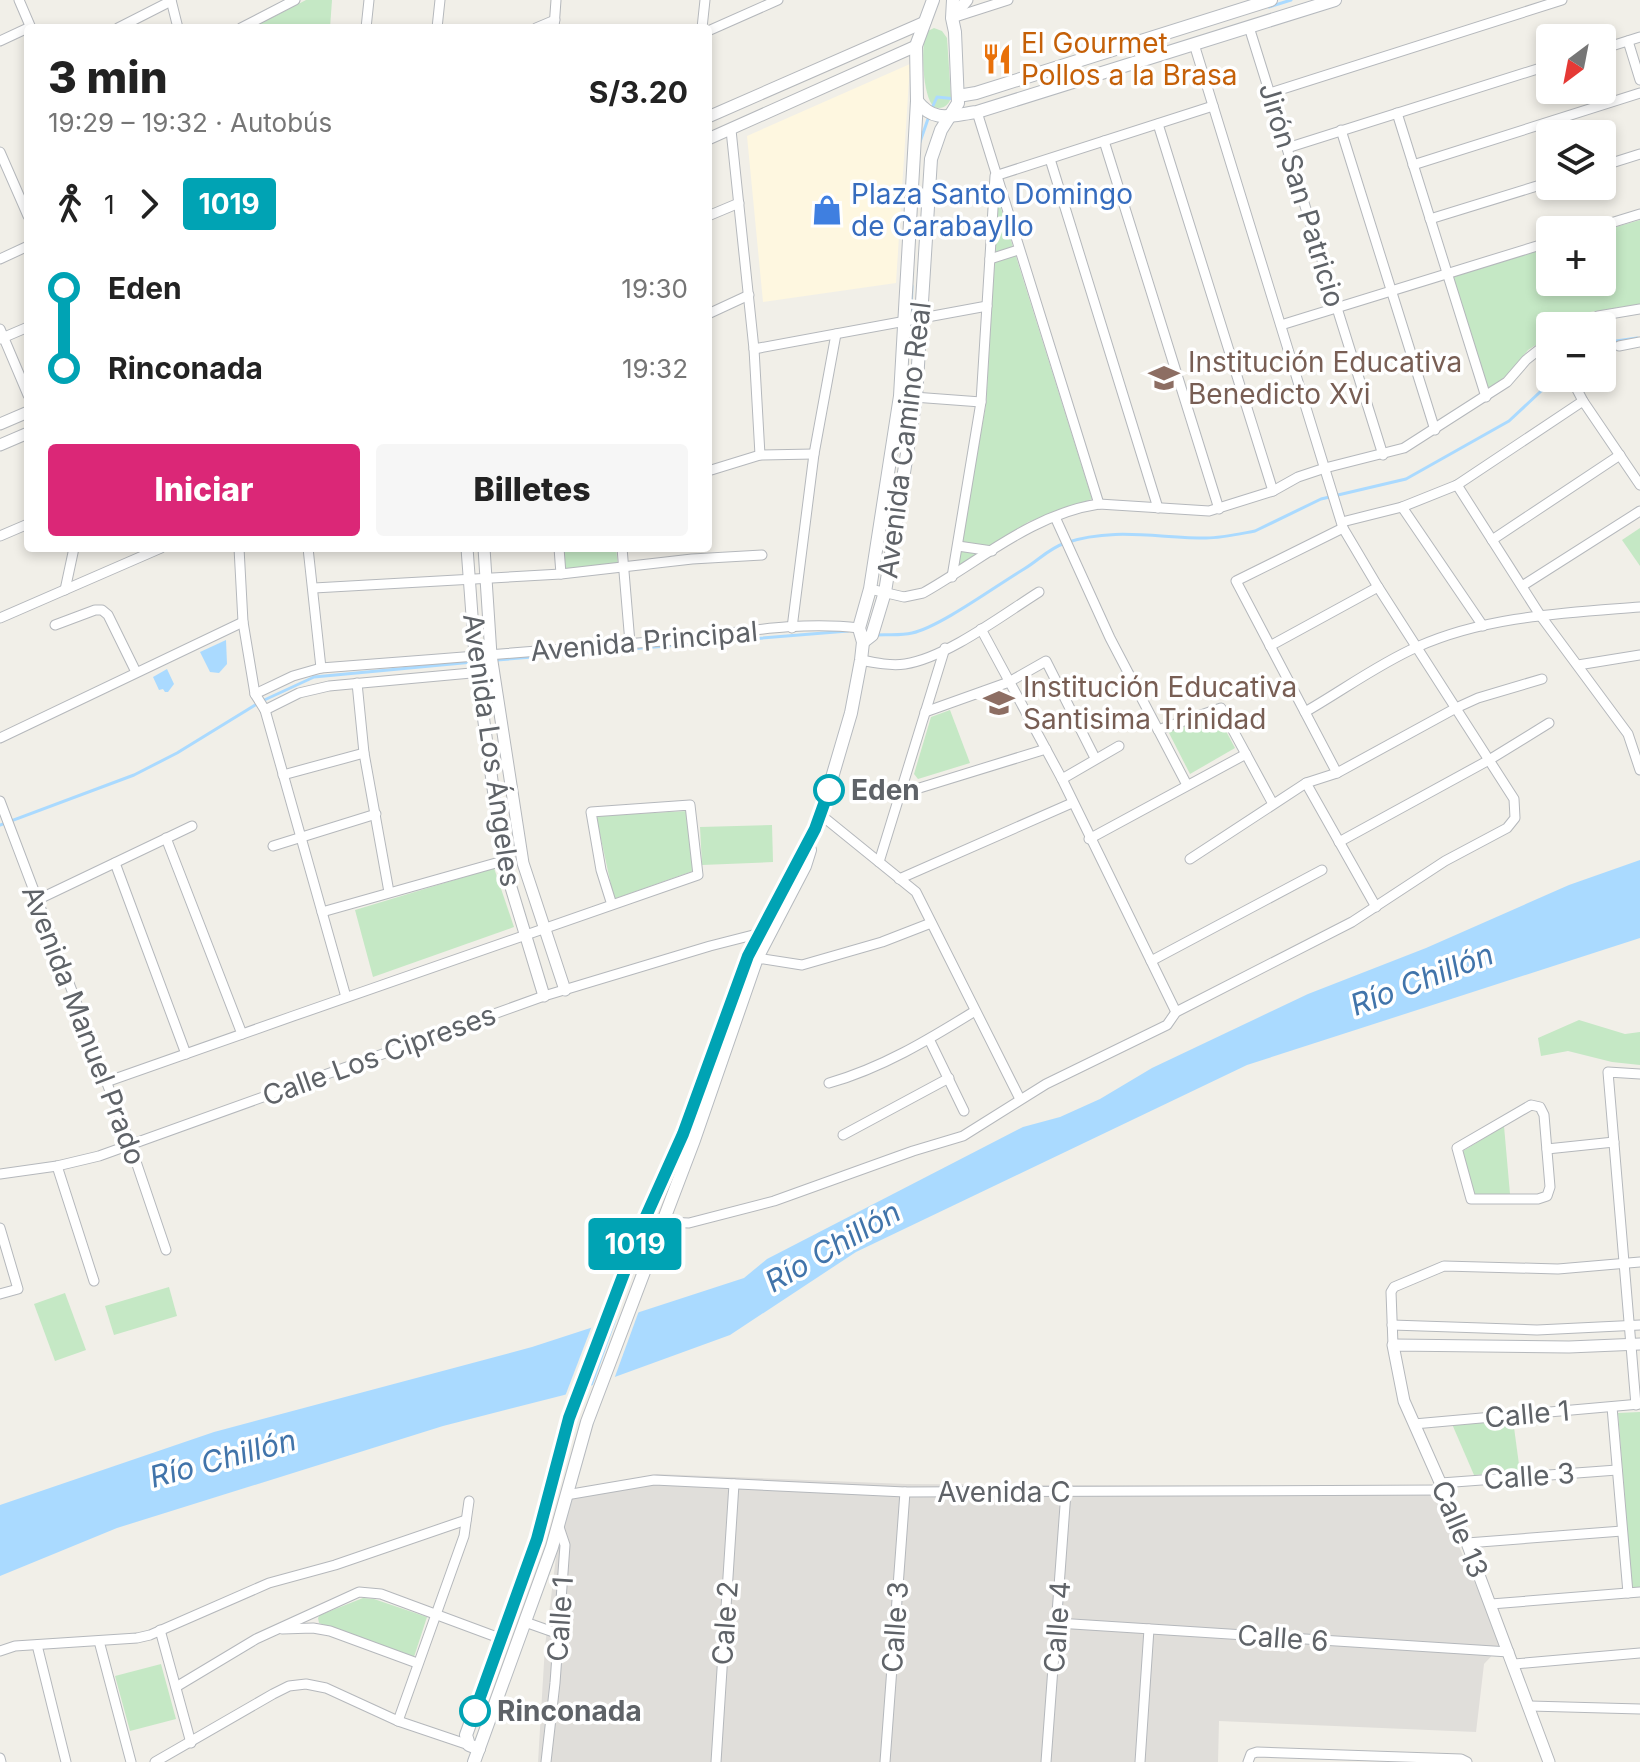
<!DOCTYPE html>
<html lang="es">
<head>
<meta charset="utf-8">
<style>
	body { margin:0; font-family:Inter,sans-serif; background:#f6f6f6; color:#222; height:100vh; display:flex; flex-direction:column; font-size:30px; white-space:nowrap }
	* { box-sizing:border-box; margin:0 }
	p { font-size:26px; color:#767676 }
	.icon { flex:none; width:44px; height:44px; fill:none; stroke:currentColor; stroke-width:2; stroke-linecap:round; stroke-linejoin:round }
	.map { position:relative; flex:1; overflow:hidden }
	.panel { position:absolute; left:24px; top:24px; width:688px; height:528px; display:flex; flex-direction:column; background:#fff; border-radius:8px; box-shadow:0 4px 12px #0003 }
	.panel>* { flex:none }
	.badge { padding:0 16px; border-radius:6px; font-size:28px; line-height:52px }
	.needle { width:52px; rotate:212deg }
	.buttons { position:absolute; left:1536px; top:24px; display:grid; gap:16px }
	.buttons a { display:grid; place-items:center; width:80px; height:80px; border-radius:8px; background:#fff; box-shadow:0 4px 12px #0003; font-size:40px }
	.map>.badge { position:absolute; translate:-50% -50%; box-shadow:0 0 0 4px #fff }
	.legs { display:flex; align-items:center; gap:12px; height:88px; padding:0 24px; font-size:26px }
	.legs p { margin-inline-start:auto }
	.head { display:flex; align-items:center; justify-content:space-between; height:136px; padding:0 24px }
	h1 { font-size:44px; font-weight:800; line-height:60px }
	.button { display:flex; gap:16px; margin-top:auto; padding:16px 24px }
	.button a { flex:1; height:92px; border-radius:8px; background:#db2777; color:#fff; font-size:32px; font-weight:800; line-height:92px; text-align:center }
	.button a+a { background:#f6f6f6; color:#222 }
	ul { padding:0 24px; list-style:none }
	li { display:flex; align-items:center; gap:28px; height:80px; font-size:30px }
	li i { display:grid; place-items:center; width:12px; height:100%; margin:0 10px; background:currentColor }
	li i::after { content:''; width:20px; height:20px; margin:-10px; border:6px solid; border-radius:50%; background:#fff }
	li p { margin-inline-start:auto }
	li:first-child i { background:linear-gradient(#0000 50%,currentColor 0) }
	li:last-child i { background:linear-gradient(currentColor 50%,#0000 0) }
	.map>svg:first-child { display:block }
</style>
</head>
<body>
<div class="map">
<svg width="1640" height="1762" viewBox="0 0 1640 1762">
	<rect width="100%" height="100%" fill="#f1efe8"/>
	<path fill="#fef7e0" d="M910 64 896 283 763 302 747 136Z"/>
	<path fill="#e0deda" d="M657 1474 906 1484 1433 1487 1502 1645 1484 1664 1476 1732 1219 1721 1218 1762H538L545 1646 556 1557 572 1499Z"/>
	<g fill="#c5e8c5">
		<path d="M306 0H332L330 28H252Z"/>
		<path d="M934 28 942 31 947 38 951 97C949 106 942 110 934 107 922 96 921 46 926 32Z"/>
		<path d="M998 199 1092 499 1028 522 956 570 986 405Z"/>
		<path d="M1640 220V304L1590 312 1566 326H1550V336L1528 350 1506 376 1488 389 1452 277 1550 247V282H1602V231Z"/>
		<path d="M1640 528V566L1622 540Z"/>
		<path d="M563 548H616L618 566 565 569Z"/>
		<path d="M950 710 970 763 918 779 914 774 931 717Z"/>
		<path d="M1217 714 1235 748 1190 774 1168 731Z"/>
		<path d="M687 811 693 871 614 899 596 816Z"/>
		<path d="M772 825 773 862 702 865 700 827Z"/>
		<path d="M494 868 514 927 373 977 355 910Z"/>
		<path d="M1579 1020 1625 1034 1640 1032V1065L1612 1062 1568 1051 1541 1056 1538 1038Z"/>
		<path d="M1504 1126 1510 1194H1474L1463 1151Z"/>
		<path d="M169 1287 177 1316 114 1335 105 1306Z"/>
		<path d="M65 1293 86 1350 55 1361 34 1304Z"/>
		<path d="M1640 1412V1587L1632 1588 1618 1413Z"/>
		<path d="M1513 1420 1520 1472 1474 1475 1452 1424Z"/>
		<path d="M363 1598 374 1599 427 1617 414 1657 319 1623 318 1618 320 1615Z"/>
		<path d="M161 1664 176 1719 130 1731 115 1676Z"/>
	</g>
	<g fill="#aadaff">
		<path d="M226 640 227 664 219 673 210 672 200 652Z"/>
		<path d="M167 669 174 684 168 692H165L163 689 159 690 153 677Z"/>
		<path d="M1640 860V938L1247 1065 856 1252 730 1335 568 1394 443 1426 117 1528 0 1576V1505L214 1432 532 1347 744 1278 767 1259 1023 1127 1060 1117 1100 1099 1152 1068 1308 994 1426 948 1569 885Z"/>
	</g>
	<g fill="#f1efe8">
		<path d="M640 1308 613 1382 591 1390 618 1315Z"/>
		<path d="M612 1317 585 1393 564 1399 593 1323Z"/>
	</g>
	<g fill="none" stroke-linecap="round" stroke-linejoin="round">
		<g stroke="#aadaff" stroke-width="3">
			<path d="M1269 7 1291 0"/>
			<path d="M932 108 937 97 956 99"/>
			<path d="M920 142 929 116"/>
			<path d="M910 334 912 286"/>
			<path d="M1602 347 1616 341 1637 338"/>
			<path d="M875 635C887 634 900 636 912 633 940 627 997 585 1024 569 1039 560 1048 549 1065 543 1113 527 1158 538 1206 538 1222 538 1239 534 1255 531L1321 499 1406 479 1509 421 1555 378"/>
			<path d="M497 660 848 631"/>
			<path d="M0 825 134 775 177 753 260 702 314 677 473 662"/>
		</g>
		<g stroke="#b5b8bc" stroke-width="11">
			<g id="minor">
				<path d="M19 0 31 28"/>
				<path d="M171 0 178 28"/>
				<path d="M952 18 1008 0"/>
				<path d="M1249 27 1383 455"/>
				<path d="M118 28 171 1"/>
				<path d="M241 28 295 0"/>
				<path d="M366 28 369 0"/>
				<path d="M437 28 440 0"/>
				<path d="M536 28 555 20"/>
				<path d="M554 28 556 0"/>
				<path d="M702 28 705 0"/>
				<path d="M708 31 778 0"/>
				<path d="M0 41 30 27"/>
				<path d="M1628 41 1640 80"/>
				<path d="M1602 49 1640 37"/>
				<path d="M1270 93 1562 0"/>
				<path d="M977 112 1099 504"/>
				<path d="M1397 113 1486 397"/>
				<path d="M1158 124 1273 491"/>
				<path d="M731 130 754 349 760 455"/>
				<path d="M1341 130 1435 430"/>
				<path d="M1104 141 1219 509"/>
				<path d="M1287 148 1550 65"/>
				<path d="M0 152 28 216"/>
				<path d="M1050 159 1158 508"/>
				<path d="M1413 165 1640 93"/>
				<path d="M1602 166 1640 154"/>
				<path d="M708 216 739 203"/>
				<path d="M1430 219 1550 182"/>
				<path d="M1588 230 1640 214"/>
				<path d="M0 259 28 246"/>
				<path d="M990 259 1018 250"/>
				<path d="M708 314 749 295"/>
				<path d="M1281 325 1550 242"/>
				<path d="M1574 326 1598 316 1640 309"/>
				<path d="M0 329 28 395"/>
				<path d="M0 339 28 327"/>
				<path d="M1619 346 1640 342"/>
				<path d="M754 349 987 306"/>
				<path d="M1571 378 1583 401 1640 485"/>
				<path d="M900 396 981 402"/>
				<path d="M708 471 760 455 814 454"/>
				<path d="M1457 485 1540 615 1628 734 1640 770"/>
				<path d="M1402 507 1483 626"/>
				<path d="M1055 517 1110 638 1187 785"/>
				<path d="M1342 522 1402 507 1457 485 1583 401"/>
				<path d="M0 536 28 524"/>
				<path d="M1492 540 1620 455"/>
				<path d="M958 546 992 551"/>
				<path d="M239 548 243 622 255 694 265 710 299 693 329 686 493 671"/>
				<path d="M308 548 321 668"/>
				<path d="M559 548 561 574"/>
				<path d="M622 548 630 643"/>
				<path d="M952 577 981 402 995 176 1213 106"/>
				<path d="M1522 586 1640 511"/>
				<path d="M314 588 561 574 692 559 762 555"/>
				<path d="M870 589 904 597 923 593C980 561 1032 514 1099 504L1209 511 1273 491 1298 477 1325 468 1404 448 1507 382 1526 360 1550 341"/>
				<path d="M65 590 74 548"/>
				<path d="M0 618 161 548"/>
				<path d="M55 625 95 610H102L108 615 136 672"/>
				<path d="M792 628 814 454 836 334"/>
				<path d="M981 629 1062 779 1176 1012"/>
				<path d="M1270 646 1378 587"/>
				<path d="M861 660C876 663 891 666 905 664 946 658 1004 614 1039 592"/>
				<path d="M1578 665 1640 655"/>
				<path d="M357 683 364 753 389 892"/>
				<path d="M255 694 293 676 321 668C435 659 549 651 663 641 727 635 794 620 859 628"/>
				<path d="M265 710 346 997"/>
				<path d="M925 712 1009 682 1046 661 1095 758"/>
				<path d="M1305 712C1340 692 1380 663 1417 647 1486 616 1565 613 1640 607"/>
				<path d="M1158 730 1221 708 1273 804"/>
				<path d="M0 738 243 622"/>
				<path d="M1337 773 1236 581 1343 528"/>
				<path d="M283 775 364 753"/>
				<path d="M1062 779 1119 746"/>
				<path d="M1306 783 1376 907"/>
				<path d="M900 794 1046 749"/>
				<path d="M0 801 130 1144 166 1250"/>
				<path d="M821 815 916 892 1020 1099"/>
				<path d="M166 838 242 1034"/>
				<path d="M1089 839 1246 754"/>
				<path d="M1339 842 1489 760 1549 723"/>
				<path d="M273 846 376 814"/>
				<path d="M1190 859 1306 783 1337 773 1456 708 1478 698 1542 679"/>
				<path d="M879 862 945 648"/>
				<path d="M115 863 186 1054"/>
				<path d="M899 879 1072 803"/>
				<path d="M37 900 192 826"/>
				<path d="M322 912 503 861"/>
				<path d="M757 958 802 965 882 942 931 923"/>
				<path d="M1151 961 1322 870"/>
				<path d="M929 1039 964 1111"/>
				<path d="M106 1082C303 1012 501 944 698 875L690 805 591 812 601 870 612 905"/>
				<path d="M829 1083C882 1068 928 1040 975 1011"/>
				<path d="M1531 1105 1540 1107 1544 1115 1550 1187 1547 1196 1538 1199H1471L1457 1148Z"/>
				<path d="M843 1135 949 1078"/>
				<path d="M1547 1149 1614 1142"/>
				<path d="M57 1166 94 1281"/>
				<path d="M0 1174 57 1166 99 1156 544 996 710 946 757 934"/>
				<path d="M663 1222 689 1223 774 1201 913 1151 963 1136 1046 1084 1167 1025 1176 1012 1352 922 1445 861 1507 828 1515 818 1514 799 1378 587 1343 528 1194 44"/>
				<path d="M0 1228 18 1289 0 1294"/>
				<path d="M1392 1325 1537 1330 1640 1325"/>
				<path d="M1393 1345 1391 1292 1394 1287 1444 1266 1558 1269 1640 1262"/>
				<path d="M1636 1405 1608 1072 1640 1074"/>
				<path d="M1612 1407 1628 1593"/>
				<path d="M1414 1424 1640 1404"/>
				<path d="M1441 1483 1617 1470"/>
				<path d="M566 1495 654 1480 905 1492 1444 1490"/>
				<path d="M1467 1543 1622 1531"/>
				<path d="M1491 1604 1640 1592"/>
				<path d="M525 1622 559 1634"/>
				<path d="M1057 1623 1509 1652"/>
				<path d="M282 1629 313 1628 330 1631 417 1663"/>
				<path d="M160 1630 191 1743"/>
				<path d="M99 1641 131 1762"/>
				<path d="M37 1645 66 1762"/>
				<path d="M0 1651 15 1646 137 1638 150 1635 269 1583 335 1565 466 1520"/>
				<path d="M1514 1664 1640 1653"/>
				<path d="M176 1687 256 1639 359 1592 381 1594 502 1639"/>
				<path d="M1530 1706 1640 1709"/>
				<path d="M398 1721 464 1536 469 1501"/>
				<path d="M0 1758 1 1762"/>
				<path d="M155 1762 273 1694 289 1686 306 1684 326 1688 398 1721 469 1745"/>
				<path d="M546 1762 555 1683 565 1545 558 1524"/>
				<path d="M716 1762 734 1484"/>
				<path d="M885 1762 905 1492"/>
				<path d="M1046 1762 1066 1492"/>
				<path d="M1140 1762 1149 1629"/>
				<path d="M1248 1762 1251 1754 1257 1752 1461 1759 1467 1762"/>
			</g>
		</g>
		<g stroke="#b5b8bc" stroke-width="13">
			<g id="tertiary">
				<path d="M952 18 967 0"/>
				<path d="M708 117 925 22"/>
				<path d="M708 139 916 46"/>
				<path d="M0 424 28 412"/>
				<path d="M0 445 28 433"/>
				<path d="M467 548 475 656 503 861 544 996"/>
				<path d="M484 548 491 655 523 863 565 990"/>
				<path d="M1549 1762 1467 1543 1404 1401 1393 1345 1569 1347 1640 1344"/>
			</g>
		</g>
		<g stroke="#b6babf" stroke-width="14">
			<g id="secondary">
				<path d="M958 96 976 93 1271 0"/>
				<path d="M917 101C935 124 951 115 977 112L1335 0"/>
				<path d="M863 642 872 635 885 592 916 397 931 159 941 130 958 103 955 32 952 18 953 0"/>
				<path d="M479 1749 469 1745 466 1735 537 1539 569 1418 643 1223 683 1134 748 956 821 815 851 713 861 660 863 642 859 628 870 589 900 396 917 101 916 46 933 0"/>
				<path d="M474 1762 552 1547 587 1422 694 1140 757 958 805 866 810 850"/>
			</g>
		</g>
		<use href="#minor" stroke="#fff" stroke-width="9"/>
		<use href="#tertiary" stroke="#fff" stroke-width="11"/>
		<use href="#secondary" stroke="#fff" stroke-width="12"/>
	</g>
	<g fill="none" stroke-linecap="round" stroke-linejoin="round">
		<g stroke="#fff" stroke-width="18">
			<path id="line-1" d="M475 1711 537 1539 569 1418 643 1223 683 1134 748 956 815 829 829 790"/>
		</g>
		<use href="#line-1" stroke="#00a3b4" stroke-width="12"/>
	</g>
	<defs>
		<g id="restaurant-bare" transform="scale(2.4)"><path d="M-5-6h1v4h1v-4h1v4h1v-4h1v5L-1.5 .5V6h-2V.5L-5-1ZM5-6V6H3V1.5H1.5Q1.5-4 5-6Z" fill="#e8710a" stroke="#fff" stroke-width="2.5" paint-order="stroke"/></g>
		<g id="shop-bare" transform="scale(2.4)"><path d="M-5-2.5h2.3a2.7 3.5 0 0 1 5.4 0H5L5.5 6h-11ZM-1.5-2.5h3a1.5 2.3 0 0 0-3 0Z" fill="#3f7fe0" stroke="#fff" stroke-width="2.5" paint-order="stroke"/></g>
		<g id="school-bare" transform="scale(2.4)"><path d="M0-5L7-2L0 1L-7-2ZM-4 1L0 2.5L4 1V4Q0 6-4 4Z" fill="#8d6e63" stroke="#fff" stroke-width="2.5" paint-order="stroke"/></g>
	</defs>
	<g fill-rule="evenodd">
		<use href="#restaurant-bare" x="997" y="59"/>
		<use href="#shop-bare" x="827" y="210"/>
		<use href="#school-bare" x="1164" y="378"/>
		<use href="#school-bare" x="999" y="703"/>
	</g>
	<g fill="#fff" stroke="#00a3b4" stroke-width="4">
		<circle cx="829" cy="790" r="14"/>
		<circle cx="475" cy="1711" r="14"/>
	</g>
	<g text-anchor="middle" stroke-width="7" stroke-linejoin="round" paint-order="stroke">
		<g font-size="28" fill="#c56008" stroke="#fff" text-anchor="start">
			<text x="1021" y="53">El Gourmet<tspan x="1021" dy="32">Pollos a la Brasa</tspan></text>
		</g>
		<g font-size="28" fill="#366cbe" stroke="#fff" text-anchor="start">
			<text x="851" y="204">Plaza Santo Domingo<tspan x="851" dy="32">de Carabayllo</tspan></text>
		</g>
		<g font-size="28" fill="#5f6368" stroke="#fff">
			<text transform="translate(1302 195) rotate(73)" y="10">Jirón San Patricio</text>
			<text transform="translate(904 440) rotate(-83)" y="10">Avenida Camino Real</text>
			<text transform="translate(644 641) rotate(-5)" y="10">Avenida Principal</text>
			<text transform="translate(492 750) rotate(82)" y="10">Avenida Los Ángeles</text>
			<text transform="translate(84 1025) rotate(69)" y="10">Avenida Manuel Prado</text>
			<text transform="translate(379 1055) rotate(-20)" y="10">Calle Los Cipreses</text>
			<text transform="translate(1527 1414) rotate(-5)" y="10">Calle 1</text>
			<text transform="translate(1529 1476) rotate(-4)" y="10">Calle 3</text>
			<text x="1004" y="1502">Avenida C</text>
			<text transform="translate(1460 1529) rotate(67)" y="10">Calle 13</text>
			<text transform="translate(560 1619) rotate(-86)" y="10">Calle 1</text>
			<text transform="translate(725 1623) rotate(-86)" y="10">Cale 2</text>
			<text transform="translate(895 1627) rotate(-86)" y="10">Calle 3</text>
			<text transform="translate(1057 1627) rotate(-86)" y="10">Calle 4</text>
			<text transform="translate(1283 1638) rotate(4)" y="10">Calle 6</text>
		</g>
		<g font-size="28" fill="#785e54" stroke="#fff" text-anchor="start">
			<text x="1188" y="372">Institución Educativa<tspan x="1188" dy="32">Benedicto Xvi</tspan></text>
			<text x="1023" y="697">Institución Educativa<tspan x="1023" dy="32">Santisima Trinidad</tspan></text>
		</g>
		<g font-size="28" font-weight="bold" fill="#5f6368" stroke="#fff" text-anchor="start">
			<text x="851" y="800">Eden</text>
			<text x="497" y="1721">Rinconada</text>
		</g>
		<g font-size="30" font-style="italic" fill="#4174aa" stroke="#fff">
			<text transform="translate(1422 980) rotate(-21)" y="10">Río Chillón</text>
			<text transform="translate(833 1247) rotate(-30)" y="10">Río Chillón</text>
			<text transform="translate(223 1459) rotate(-15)" y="10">Río Chillón</text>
		</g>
	</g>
</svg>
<div class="buttons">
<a><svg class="needle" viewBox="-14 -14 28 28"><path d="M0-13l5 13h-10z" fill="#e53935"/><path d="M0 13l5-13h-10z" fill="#767676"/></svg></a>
<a><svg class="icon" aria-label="layers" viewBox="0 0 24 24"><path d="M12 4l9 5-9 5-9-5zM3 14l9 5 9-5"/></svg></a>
<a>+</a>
<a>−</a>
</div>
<b class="badge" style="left:635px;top:1244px;background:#00a3b4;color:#fff">1019</b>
<section class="panel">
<div class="head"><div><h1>3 min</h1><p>19:29 – 19:32 · Autobús</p></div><b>S/3.20</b></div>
<div class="legs"><svg class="icon" aria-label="walk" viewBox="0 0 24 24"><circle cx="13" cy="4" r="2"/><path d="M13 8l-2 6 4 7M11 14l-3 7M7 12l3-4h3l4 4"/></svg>1<svg class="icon" aria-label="forward" viewBox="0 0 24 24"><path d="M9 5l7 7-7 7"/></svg><b class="badge" style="background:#00a3b4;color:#fff">1019</b></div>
<ul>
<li><i style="color:#00a3b4"></i><b>Eden</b><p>19:30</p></li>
<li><i style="color:#00a3b4"></i><b>Rinconada</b><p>19:32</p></li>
</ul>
<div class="button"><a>Iniciar</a><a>Billetes</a></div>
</section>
</div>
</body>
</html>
